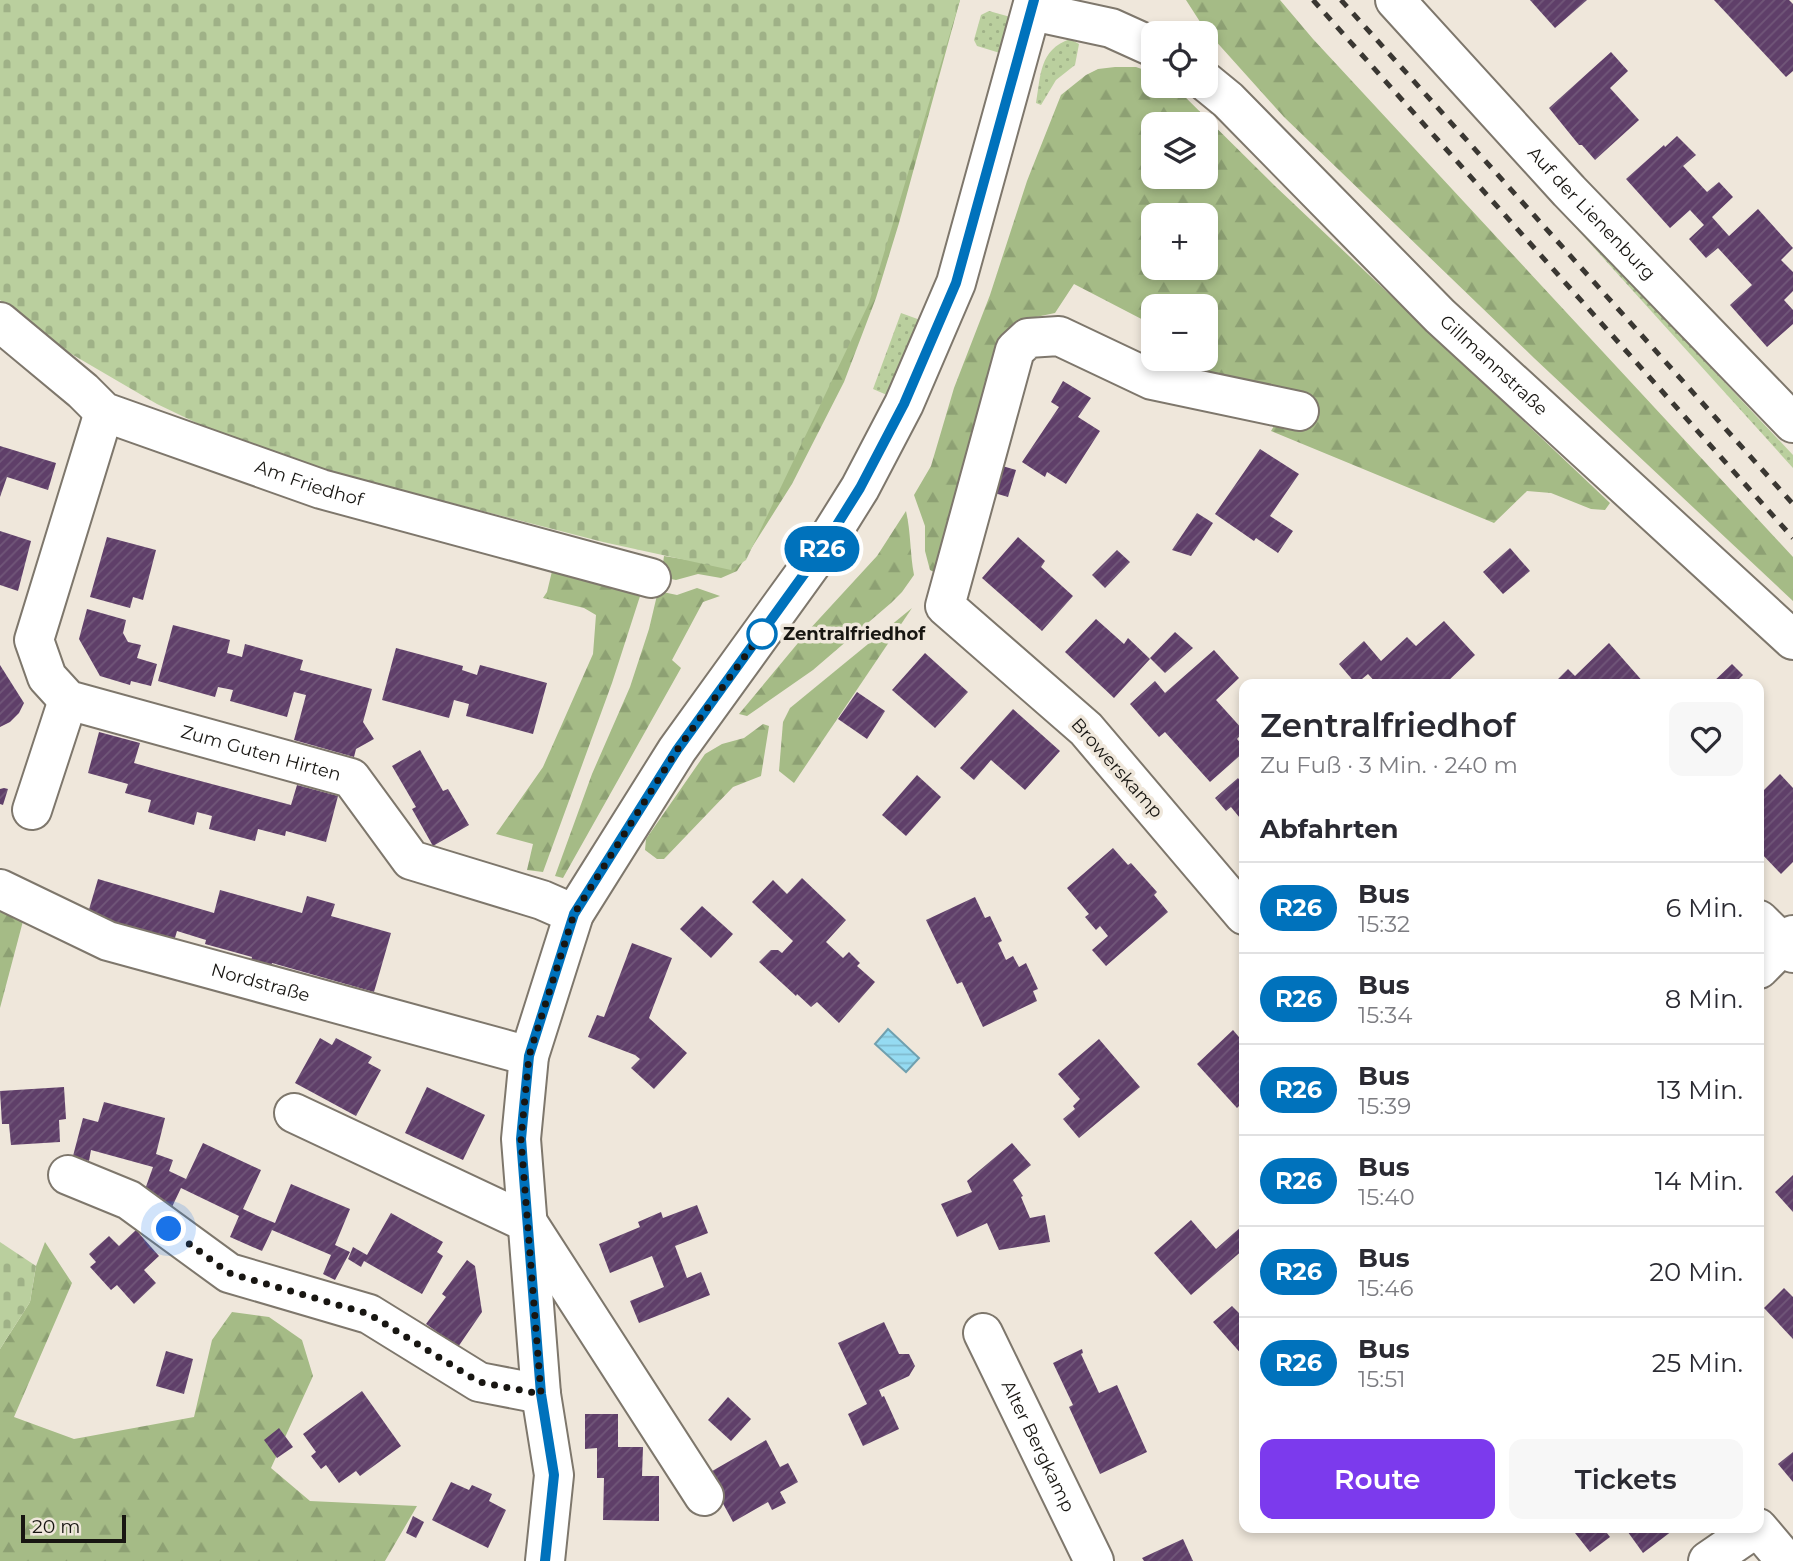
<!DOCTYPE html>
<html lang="de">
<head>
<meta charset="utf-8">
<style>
	body { margin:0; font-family:Montserrat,sans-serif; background:#f7f7f7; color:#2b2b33; height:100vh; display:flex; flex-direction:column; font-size:26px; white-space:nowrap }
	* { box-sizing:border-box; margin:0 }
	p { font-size:23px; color:#7c7c81 }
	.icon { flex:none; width:38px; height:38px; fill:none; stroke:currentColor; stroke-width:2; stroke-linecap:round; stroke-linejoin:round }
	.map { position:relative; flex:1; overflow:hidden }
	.details { position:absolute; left:1239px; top:679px; width:525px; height:854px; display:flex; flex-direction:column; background:#fff; border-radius:14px; box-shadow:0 4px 10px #0003 }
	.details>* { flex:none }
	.badge { padding:0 14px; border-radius:23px; font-size:24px; line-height:46px }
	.tools { position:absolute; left:1141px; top:21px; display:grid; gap:14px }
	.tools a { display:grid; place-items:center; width:77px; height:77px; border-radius:14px; background:#fff; box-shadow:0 4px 10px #0003; font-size:35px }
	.scale { position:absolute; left:21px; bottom:18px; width:105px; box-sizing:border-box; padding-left:7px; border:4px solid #181612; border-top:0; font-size:19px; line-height:24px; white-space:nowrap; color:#181612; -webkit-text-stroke:5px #efe7db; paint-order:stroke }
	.you { position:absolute; width:35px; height:35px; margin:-18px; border:5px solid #fff; border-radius:50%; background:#1a73e8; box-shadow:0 0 0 10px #1a73e833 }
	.map>.badge { position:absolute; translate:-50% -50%; box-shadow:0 0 0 4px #fff }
	h2 { padding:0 21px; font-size:26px; line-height:63px }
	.round { display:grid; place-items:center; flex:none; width:74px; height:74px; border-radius:14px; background:#f7f7f7 }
	.summary { display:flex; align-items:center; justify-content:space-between; height:119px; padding:0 21px }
	h1 { font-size:33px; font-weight:600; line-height:52px }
	.button { display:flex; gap:14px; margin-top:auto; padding:14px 21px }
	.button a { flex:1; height:80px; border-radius:14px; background:#7c3aed; color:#fff; font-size:28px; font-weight:600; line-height:80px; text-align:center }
	.button a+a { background:#f7f7f7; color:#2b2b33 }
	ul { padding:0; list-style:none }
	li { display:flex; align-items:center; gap:21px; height:91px; padding:0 21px; border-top:2px solid #e1e1e2 }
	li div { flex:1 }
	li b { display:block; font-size:26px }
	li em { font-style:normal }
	li .badge { min-width:77px; font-weight:700; text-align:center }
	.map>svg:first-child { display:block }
</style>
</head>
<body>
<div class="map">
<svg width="1793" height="1561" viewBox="0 0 1793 1561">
	<defs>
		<pattern id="grass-dots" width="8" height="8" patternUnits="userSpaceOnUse" patternTransform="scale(1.75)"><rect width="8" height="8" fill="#bacf9e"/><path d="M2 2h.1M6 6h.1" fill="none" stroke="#9fb187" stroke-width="1.8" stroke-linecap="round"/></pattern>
		<pattern id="forest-firs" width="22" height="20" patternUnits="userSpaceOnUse" patternTransform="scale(1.75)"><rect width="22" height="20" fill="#a5bb86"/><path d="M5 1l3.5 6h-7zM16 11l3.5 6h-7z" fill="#8da073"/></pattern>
		<pattern id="cemetery-stones" width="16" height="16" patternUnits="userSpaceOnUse" patternTransform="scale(1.75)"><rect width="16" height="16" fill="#bacf9e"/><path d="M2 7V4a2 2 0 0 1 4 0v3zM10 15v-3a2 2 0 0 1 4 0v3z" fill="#9fb187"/></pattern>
		<pattern id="water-rules" width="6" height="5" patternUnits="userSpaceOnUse" patternTransform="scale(1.75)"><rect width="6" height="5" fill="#95dbf2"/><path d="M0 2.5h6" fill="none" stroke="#80bbce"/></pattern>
		<pattern id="building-hatch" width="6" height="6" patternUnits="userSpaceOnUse" patternTransform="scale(1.75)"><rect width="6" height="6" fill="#5f3f69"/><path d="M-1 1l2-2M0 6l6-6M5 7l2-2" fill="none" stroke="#715779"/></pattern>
	</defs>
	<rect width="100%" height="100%" fill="#efe7db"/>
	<g fill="url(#grass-dots)">
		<path d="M989 11 1014 18 1000 53 977 46 974 40 981 15Z"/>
		<path d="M1070 39 1079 44 1075 65 1056 80 1041 105 1036 103C1041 75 1039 50 1070 39Z"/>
		<path d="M1492 135 1793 455V468Z"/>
		<path d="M901 313 923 321 893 391 887 395 873 389Z"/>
	</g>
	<g fill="url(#forest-firs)" fill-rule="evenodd">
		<path d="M881 0H960L899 223 876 298 844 382 792 484 737 571 721 578 698 574 676 580 661 577 664 556 726 566Z"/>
		<path d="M1186 0H1280L1313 39 1793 557V601L1534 358 1284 117 1204 28Z"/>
		<path d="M1115 67H1136L1153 73V86H1174L1275 186 1610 503 1605 510 1591 509 1551 493 1527 491 1494 523 1271 431 1277 421 1309 428 1315 402 1150 365 1153 358 1206 359V306H1153V325L1074 284 1055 313 1036 317 1025 323 943 570 934 572 930 570 925 551V526L914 495 931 466 954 388 990 295 1027 181 1061 95 1086 75 1098 69ZM1153 124H1206V177H1153ZM1153 215H1206V268H1153Z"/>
		<path d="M906 511C911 533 910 554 914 575L902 592 891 603 813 670 747 716 739 714 808 631 877 556Z"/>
		<path d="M553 567 642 590 612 683 543 872 527 870 533 844 496 834 543 767 593 654 596 615 584 608 543 598 547 592Z"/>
		<path d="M697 588 720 596 703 602 672 660 681 668 563 878 555 876 592 774 630 687 649 629 658 591 677 595Z"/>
		<path d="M912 608 794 783 779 771 783 722 790 708Z"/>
		<path d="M763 724 769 726 761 776 733 787 664 859H657L645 850 646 839 705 754 722 744 744 738Z"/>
		<path d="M0 899 27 906 0 1008Z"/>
		<path d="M45 1242 72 1283 14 1417 74 1439 194 1417 212 1340 232 1312 269 1317 302 1340 313 1376 271 1468 310 1501 417 1506 385 1561H0V1349L30 1302 36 1266Z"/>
	</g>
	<g fill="url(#cemetery-stones)">
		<path d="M0 0H960L869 303 746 560 731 570 603 542 311 467 226 437 157 404 56 345 0 300Z"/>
		<path d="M0 1242 36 1266 30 1302 0 1349Z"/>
	</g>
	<path fill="url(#water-rules)" stroke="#70a0af" stroke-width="2" d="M888 1029 919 1058 906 1072 875 1044Z"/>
	<g fill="url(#building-hatch)">
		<path d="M1530 0H1587L1555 28Z"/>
		<path d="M1714 0H1789L1793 4V71L1786 77Z"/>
		<path d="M1611 52 1628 71 1610 88 1639 120 1595 160 1582 145H1579L1549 108Z"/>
		<path d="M1677 136 1696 155 1683 166 1707 192 1719 182 1733 197 1712 217 1729 236 1758 209 1793 248 1781 260 1793 272V291L1784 300 1793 310V324L1767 347 1730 305 1752 285 1718 248 1706 258 1689 239 1704 225 1690 210 1670 228 1626 179 1664 145 1665 147Z"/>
		<path d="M1063 381 1091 398 1078 417 1100 431 1066 484 1047 472 1045 477 1022 462 1059 407 1051 402Z"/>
		<path d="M0 446 56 463 48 490 7 477 0 497Z"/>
		<path d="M1260 449 1299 474 1270 516 1293 531 1278 553 1256 538 1254 541 1215 514Z"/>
		<path d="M999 465 1016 470 1008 497 991 492Z"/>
		<path d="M1197 513 1213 523 1191 556 1172 550Z"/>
		<path d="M0 531 31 541 18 591 0 585Z"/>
		<path d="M107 537 156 550 143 600 133 597 130 608 90 597Z"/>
		<path d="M1018 537 1045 561 1041 567 1073 596 1042 631 982 578Z"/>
		<path d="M1510 548 1530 571 1503 594 1483 572Z"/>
		<path d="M1117 550 1130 562 1105 588 1092 575Z"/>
		<path d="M87 609 126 620 123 633 128 642 141 645 137 658 157 664 151 686 131 681 130 685 100 676 79 639Z"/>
		<path d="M1096 619 1124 644 1128 638 1150 659 1114 698 1065 652Z"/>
		<path d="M1444 621 1475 655 1445 684H1377L1368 674 1356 684 1339 664 1364 641 1381 661 1407 637 1416 646Z"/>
		<path d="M173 625 230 640 227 653 242 657 245 644 303 660 300 670 372 689 363 722 374 739 356 749 354 757 294 740 306 695 294 692 287 717 230 701 233 690 218 687 215 697 158 681Z"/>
		<path d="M1175 632 1193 648 1165 673 1150 658Z"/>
		<path d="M1609 643 1645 684H1553L1568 669 1575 676Z"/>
		<path d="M396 648 463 666 462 670 477 675 480 665 547 683 533 734 466 716 469 704 454 700 449 718 382 700Z"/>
		<path d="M1214 650 1239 678 1216 700 1244 731 1237 739 1244 747V752L1210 782 1165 732 1159 737 1130 704 1155 681 1165 693Z"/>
		<path d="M925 653 968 692 935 728 892 690Z"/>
		<path d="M1732 664 1743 675 1734 684H1711Z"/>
		<path d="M0 665 24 703 19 713 10 722 0 727Z"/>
		<path d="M857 692 885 711 867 739 838 719Z"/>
		<path d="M1013 709 1060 751 1025 790 991 760 974 780 960 768Z"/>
		<path d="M99 732 140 743 134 763 159 770 291 805 297 785 338 796 326 842 286 831 285 836 258 829 255 841 209 829 212 816 197 812 194 825 148 812 151 800 125 793 128 784 88 773Z"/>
		<path d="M420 750 443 791 448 789 469 825 433 846 412 809 416 807 392 766Z"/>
		<path d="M1780 774 1793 788V862L1781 874 1759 851V795Z"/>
		<path d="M917 775 941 797 906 836 882 815Z"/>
		<path d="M1238 778 1244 786V823L1231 807 1226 811 1215 798Z"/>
		<path d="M4 788 8 789 3 805 0 804V789Z"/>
		<path d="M1113 848 1128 865 1131 863 1157 892 1154 895 1168 912 1106 966 1092 950 1108 936 1100 926 1096 930 1085 917 1089 914 1067 888Z"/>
		<path d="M802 878 846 920 826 942 843 958 849 952 860 963 857 966 875 982 839 1023 817 1002 811 1007 797 994 796 996 759 962 771 950H778L782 953 793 941 752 902 773 880 787 894Z"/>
		<path d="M98 879 214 913 220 890 302 913 307 896 335 904 331 916 391 933 374 992 272 963 270 969 250 964 252 957 205 944 206 940 177 931 172 948 85 923Z"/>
		<path d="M975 897 985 918 990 916 1002 941 998 943 1006 960 1013 956 1019 967 1026 963 1038 989 1033 991 1037 1001 983 1027 962 982 957 984 926 920Z"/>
		<path d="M702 906 733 934 711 958 680 929Z"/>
		<path d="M632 943 672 958 649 1018 687 1053 654 1089 631 1068 640 1059 635 1055 588 1037 597 1015 604 1017Z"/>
		<path d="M1233 1030 1244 1043V1101L1237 1108 1197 1064Z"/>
		<path d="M320 1038 332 1045 336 1038 372 1057 368 1063 381 1070 356 1116 295 1083Z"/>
		<path d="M1099 1039 1140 1087 1079 1138 1063 1119 1075 1109 1073 1106 1080 1099 1058 1074Z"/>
		<path d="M64 1087 66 1119 59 1120 60 1142 11 1145 9 1124H2L0 1091Z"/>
		<path d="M427 1087 485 1115 463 1160 405 1133Z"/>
		<path d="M104 1102 165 1118 156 1154 173 1160 169 1171 186 1179 203 1143 261 1170 243 1209 258 1216 275 1223 291 1184 350 1209 335 1245 350 1252 335 1280 323 1274 331 1255 272 1230 262 1251 230 1237 239 1216 181 1188 172 1207 143 1195 153 1167 91 1150 89 1161 73 1156 83 1118 98 1122Z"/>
		<path d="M1012 1143 1031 1165 1013 1180 1023 1196 1021 1197 1030 1218 1045 1215 1050 1242 999 1250 987 1223 957 1237 941 1204 972 1192 967 1181Z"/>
		<path d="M1793 1175V1212L1775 1192Z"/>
		<path d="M697 1205 708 1233 675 1246 687 1278 701 1272 710 1295 639 1323 630 1301 664 1287 652 1256 610 1273 599 1244 640 1227 638 1222 661 1212 663 1218Z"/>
		<path d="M391 1213 443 1242 437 1252 443 1256 422 1294 364 1261 361 1267 348 1259 353 1247 367 1255Z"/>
		<path d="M1191 1220 1216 1249 1242 1226 1244 1229V1249L1191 1295 1154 1253Z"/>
		<path d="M136 1230 159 1256 144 1270 156 1283 134 1304 117 1285 111 1290 90 1267 96 1262 89 1254 109 1236 119 1246Z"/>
		<path d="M467 1260 475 1266 482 1312 458 1347 426 1324 446 1297 442 1294Z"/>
		<path d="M1784 1288 1793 1297V1339L1764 1308Z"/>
		<path d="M1232 1306 1239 1313 1244 1308V1357L1213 1322Z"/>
		<path d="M884 1322 899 1354H909L915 1366 909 1376 879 1390 882 1397 884 1396 899 1429 863 1446 848 1414 867 1404 838 1343Z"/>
		<path d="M1082 1349 1083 1353 1081 1354 1099 1393 1117 1385 1147 1452 1100 1474 1069 1407 1073 1405 1053 1363Z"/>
		<path d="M166 1351 193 1359 184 1394 156 1386Z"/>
		<path d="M362 1391 401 1446 360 1476 356 1471 339 1483 326 1465 321 1469 311 1456 316 1452 303 1434Z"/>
		<path d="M728 1397 751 1419 731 1441 708 1420Z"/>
		<path d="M585 1414H618V1447H643L642 1476H659V1521L603 1520 604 1478H597V1448L585 1449Z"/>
		<path d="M279 1428 293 1447 277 1458 264 1440Z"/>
		<path d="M766 1440 780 1467 788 1463 798 1482 780 1492 786 1503 772 1510 768 1502 733 1522 707 1474Z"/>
		<path d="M1793 1452V1482L1778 1464Z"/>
		<path d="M451 1482 469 1490 472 1485 492 1494 489 1501 506 1510 488 1548 432 1520Z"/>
		<path d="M413 1516 424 1522 416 1538 406 1533Z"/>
		<path d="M1571 1528H1603L1610 1537 1590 1552Z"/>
		<path d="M1625 1528H1676L1643 1553Z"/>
		<path d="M1183 1539 1193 1561H1144L1142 1558Z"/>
	</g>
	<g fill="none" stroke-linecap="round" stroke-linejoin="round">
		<g stroke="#7e776c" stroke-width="42">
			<g id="minor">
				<path id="s1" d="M1395 0 1569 191 1793 423"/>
				<path d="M1032 11 1111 28 1153 47"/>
				<path id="s2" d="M1206 82 1228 100 1440 316 1793 640"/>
				<path id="s3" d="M0 322 83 391 104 412 321 489 651 578"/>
				<path id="s4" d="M104 412 34 640 47 677 68 700 351 778 411 860 542 900 574 914"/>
				<path d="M32 810 68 700"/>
				<path id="s5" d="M0 889 108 941 529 1056"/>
				<path d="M1244 915 1086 729 945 606 1015 350 1028 338 1059 336 1152 380 1299 411"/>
				<path d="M1759 920 1793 953"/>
				<path d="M1759 969 1793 935"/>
				<path d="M294 1113 528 1223 704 1496"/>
				<path d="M68 1175 129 1200 229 1273 369 1314 479 1382 541 1394"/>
				<path id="s6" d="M983 1333 1094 1561"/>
				<path d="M1758 1528 1786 1561"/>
				<path d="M545 1561 554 1475 541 1394 521 1139 529 1056 574 914 677 750 820 552 860 488 904 404 956 283 1034 0"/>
				<path d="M1708 1561 1756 1528"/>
			</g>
		</g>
		<use href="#minor" stroke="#fff" stroke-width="38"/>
		<g stroke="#3a3732" stroke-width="5" stroke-dasharray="9 9" stroke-linecap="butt">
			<path d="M1313 0 1793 538"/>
			<path d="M1341 0 1793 504"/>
		</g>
	</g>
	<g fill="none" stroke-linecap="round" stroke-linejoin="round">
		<g stroke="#fff" stroke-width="16">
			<path id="line" d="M545 1561 554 1475 541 1394 521 1139 529 1056 574 914 677 750 820 552 860 488 904 404 956 283 1034 0"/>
		</g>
		<use href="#line" stroke="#0072bc" stroke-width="10"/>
		<path stroke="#181612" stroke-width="7" stroke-dasharray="0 12.6" d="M169 1229 229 1273 369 1314 479 1382 541 1394 521 1139 529 1056 574 914 677 750 764 630 762 634"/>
	</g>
	<circle fill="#fff" stroke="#0072bc" stroke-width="3.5" cx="762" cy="634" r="14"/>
	<g text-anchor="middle" stroke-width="7" stroke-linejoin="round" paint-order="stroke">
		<g font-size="18" fill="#181612" stroke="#efe7db">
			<text dy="6" stroke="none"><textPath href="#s1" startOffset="290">Auf der Lienenburg</textPath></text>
			<text dy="6" stroke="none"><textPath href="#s2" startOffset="404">Gillmannstraße</textPath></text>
			<text dy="6" stroke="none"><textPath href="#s3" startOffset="355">Am Friedhof</textPath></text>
			<text dy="6" stroke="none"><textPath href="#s4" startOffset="509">Zum Guten Hirten</textPath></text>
			<text transform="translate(1117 768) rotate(48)" y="6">Browerskamp</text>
			<text dy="6" stroke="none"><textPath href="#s5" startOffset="278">Nordstraße</textPath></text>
			<text dy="6" stroke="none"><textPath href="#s6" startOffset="126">Alter Bergkamp</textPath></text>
		</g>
		<g font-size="18" font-weight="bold" fill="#181612" stroke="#efe7db" text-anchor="start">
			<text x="783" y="640">Zentralfriedhof</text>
		</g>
	</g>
</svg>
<div class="tools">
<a><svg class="icon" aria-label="locate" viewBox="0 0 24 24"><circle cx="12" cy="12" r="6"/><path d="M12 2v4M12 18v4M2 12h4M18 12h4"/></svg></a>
<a><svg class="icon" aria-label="layers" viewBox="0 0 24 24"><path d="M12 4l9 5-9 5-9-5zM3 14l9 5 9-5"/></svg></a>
<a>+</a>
<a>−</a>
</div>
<div class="scale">20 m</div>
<div class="you" style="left:169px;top:1229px"></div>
<b class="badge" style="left:822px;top:549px;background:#0072bc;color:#fff">R26</b>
<section class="details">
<div class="summary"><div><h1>Zentralfriedhof</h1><p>Zu Fuß · 3 Min. · 240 m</p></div><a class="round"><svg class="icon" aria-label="heart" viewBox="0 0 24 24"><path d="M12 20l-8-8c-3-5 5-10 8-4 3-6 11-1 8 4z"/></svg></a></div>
<h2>Abfahrten</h2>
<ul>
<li><span class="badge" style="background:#0072bc;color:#fff">R26</span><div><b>Bus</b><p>15:32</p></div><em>6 Min.</em></li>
<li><span class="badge" style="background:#0072bc;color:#fff">R26</span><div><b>Bus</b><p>15:34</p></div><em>8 Min.</em></li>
<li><span class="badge" style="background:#0072bc;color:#fff">R26</span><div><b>Bus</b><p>15:39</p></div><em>13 Min.</em></li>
<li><span class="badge" style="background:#0072bc;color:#fff">R26</span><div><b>Bus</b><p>15:40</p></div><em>14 Min.</em></li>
<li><span class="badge" style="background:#0072bc;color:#fff">R26</span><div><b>Bus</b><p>15:46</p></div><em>20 Min.</em></li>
<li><span class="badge" style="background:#0072bc;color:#fff">R26</span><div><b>Bus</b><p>15:51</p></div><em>25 Min.</em></li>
</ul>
<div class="button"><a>Route</a><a>Tickets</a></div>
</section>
</div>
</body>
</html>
